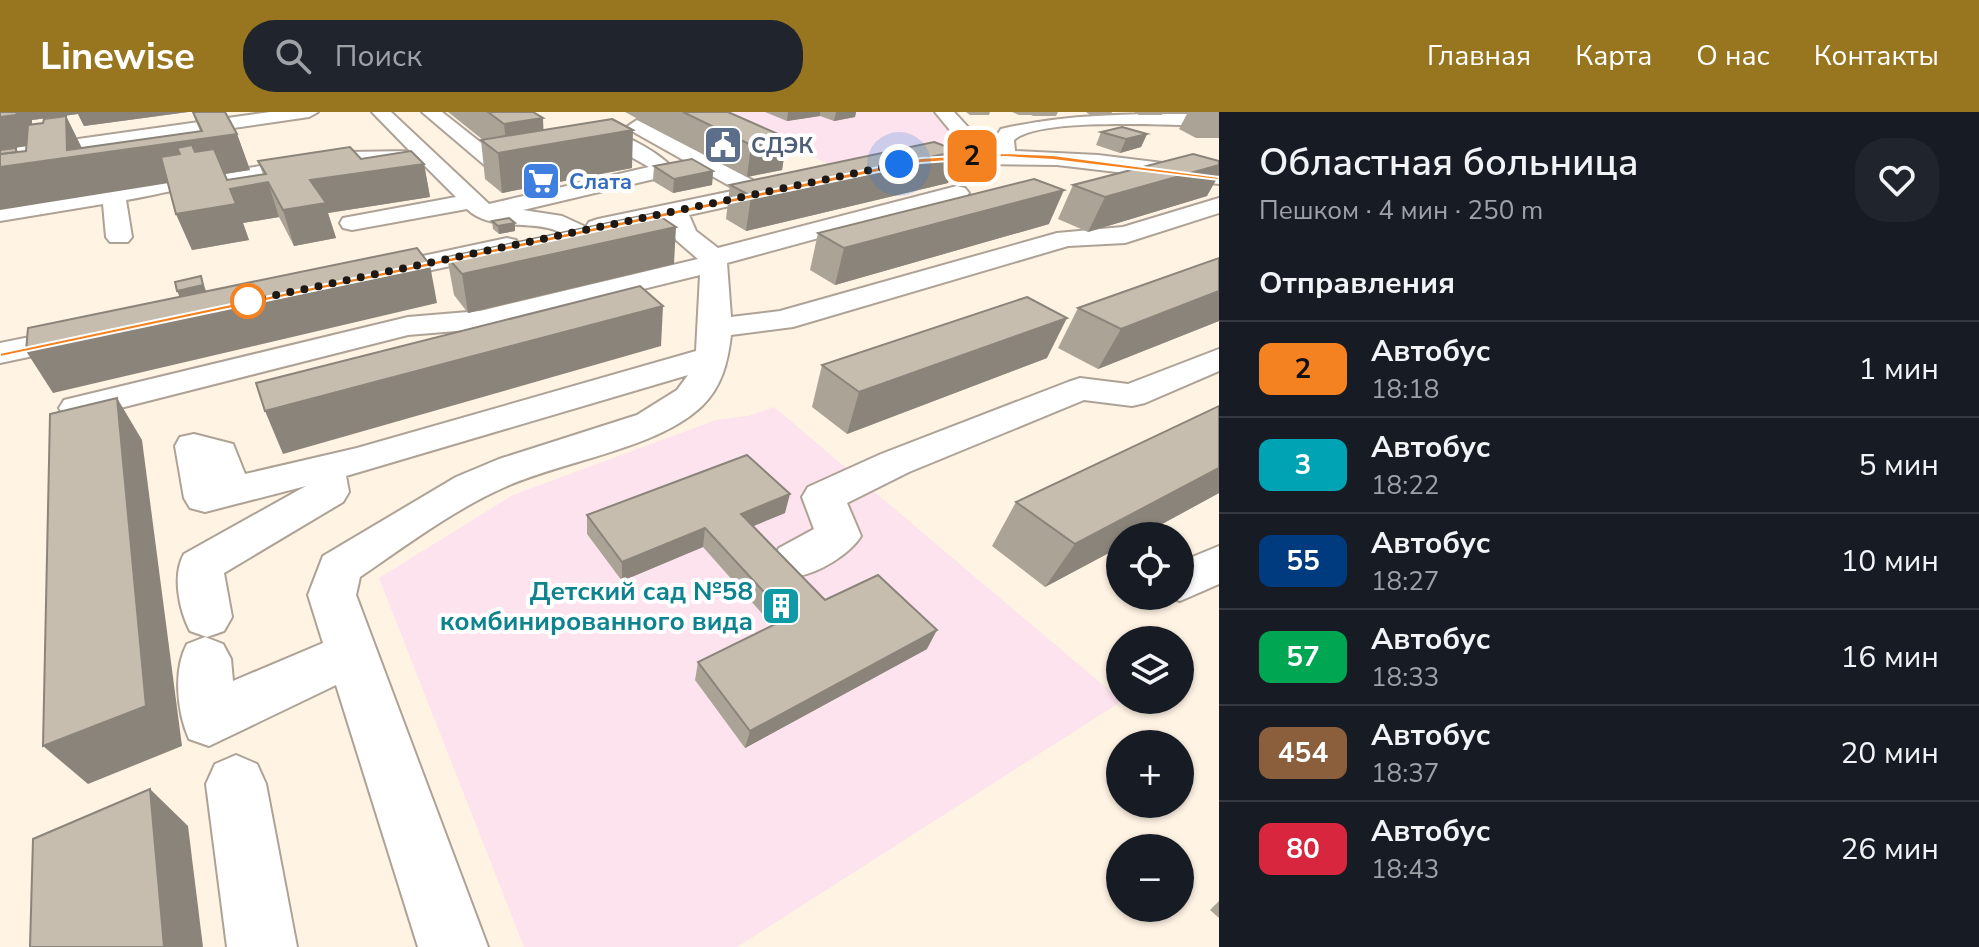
<!DOCTYPE html>
<html lang="ru">
<head>
<meta charset="utf-8">
<style>
	body { margin:0; font-family:"Nunito Sans",sans-serif; background:#20242c; color:#f1f3f6; height:100vh; display:flex; flex-direction:column; font-size:30px; white-space:nowrap }
	* { box-sizing:border-box; margin:0 }
	p { font-size:26px; color:#9ea1a6 }
	.icon { flex:none; width:44px; height:44px; fill:none; stroke:currentColor; stroke-width:2; stroke-linecap:round; stroke-linejoin:round }
	.map { position:relative; flex:1; overflow:hidden }
	.details { display:flex; flex-direction:column; background:#171b24; width:760px }
	.details>* { flex:none }
	.badge { padding:0 16px; border-radius:12px; font-size:28px; line-height:52px }
	.controls { position:absolute; left:1106px; top:410px; display:grid; gap:16px }
	.controls a { display:grid; place-items:center; width:88px; height:88px; border-radius:50%; background:#171b24; box-shadow:0 2px 6px #0004; font-size:40px }
	.you { position:absolute; width:40px; height:40px; margin:-20px; border:6px solid #fff; border-radius:50%; background:#1a73e8; box-shadow:0 0 0 12px #1a73e833 }
	.map>.badge { position:absolute; translate:-50% -50%; box-shadow:0 0 0 4px #fff }
	h2 { padding:0 40px; font-size:30px; line-height:72px }
	.round { display:grid; place-items:center; flex:none; width:84px; height:84px; border-radius:32px; background:#20242c }
	.head { display:flex; align-items:center; justify-content:space-between; height:136px; padding:0 40px }
	h1 { font-size:38px; font-weight:600; line-height:60px }
	ul { padding:0; list-style:none }
	li { display:flex; align-items:center; gap:24px; height:96px; padding:0 40px; border-top:2px solid #363941 }
	li div { flex:1 }
	li b { display:block; font-size:30px }
	li em { font-style:normal }
	li .badge { min-width:88px; font-weight:700; text-align:center }
	header { display:flex; align-items:center; gap:48px; box-sizing:border-box; height:112px; padding:0 40px; background:#97761f; color:#fff }
	header strong { font-size:38px }
	nav { display:flex; gap:44px; margin-inline-start:auto; font-size:28px }
	.search { width:560px; height:72px; background:#20242c; display:flex; align-items:center; gap:20px; box-sizing:border-box; padding:0 28px; border-radius:32px; color:#9ea1a6; font-size:30px }
	main { display:flex; flex:1; min-height:0 }
	.map>svg:first-child { display:block }
</style>
</head>
<body>
<header>
<strong>Linewise</strong>
<div class="search"><svg class="icon" aria-label="search" viewBox="0 0 24 24"><circle cx="10" cy="10" r="6"/><path d="M15 15l6 6"/></svg>Поиск</div>
<nav><a>Главная</a><a>Карта</a><a>О нас</a><a>Контакты</a></nav>
</header>
<main>
<div class="map">
<svg width="1219" height="835" viewBox="0 0 1219 835">
	<rect width="100%" height="100%" fill="#fff3e4"/>
	<g fill="#fce3ed">
		<path d="M715 0H939L972 39 912 44 844 59Z"/>
		<path d="M774 295 1122 589 737 835H524L379 466 513 383 716 308 748 304Z"/>
	</g>
	<g fill="none" stroke-linecap="round" stroke-linejoin="round">
		<g stroke="#ada295" stroke-width="4">
			<g id="minor">
				<path d="M270 0H318L309 5 0 50V38Z"/>
				<path d="M372 0H391L489 92 649 55 603 29 600 25 603 21C620 17 664 44 674 58L671 63 523 98 562 104 586 115 589 110 598 107 737 78 630 18 628 14 637 8 762 73 785 68 793 70 796 75 793 80 689 103 696 119 718 136 957 74 965 76 969 81 965 86 727 151 731 205 780 199 1057 121 1123 115 1219 86V101L1125 131 1068 134 793 215 731 223C728 249 722 275 702 294 657 337 562 349 505 375 453 398 407 433 360 465L356 483 488 835H418L336 573 209 634 189 627C177 600 173 558 187 532L205 525 223 532 231 547 233 569 323 531 308 483 323 444 456 365 499 347 637 303 677 278 688 263 346 364 349 380 343 390 224 461 232 505 224 519 207 525 190 519C179 498 172 463 184 442L306 374 205 400 190 396 184 386 175 334 180 325 194 322 233 332 245 362 357 336 696 239 700 163 480 217 408 223 77 307 64 304 59 296 64 288 408 205 480 199 698 147 676 128 666 108 598 123 588 119 585 124C570 128 562 119 548 116 522 110 487 117 467 97L352 118 343 116 340 111 343 106 456 85 422 51 349 52 207 75C198 72 142 86 126 88L132 125 128 130H110L106 125 103 92 0 109V95L349 40 410 39Z"/>
				<path d="M422 0H442L514 57 511 62H495Z"/>
				<path d="M935 0H954L990 39H995L994 28 1001 17C1073 0 1146 2 1219 2V14C1179 14 1040 4 1014 28L1015 39 1098 43 1219 58V72L1057 53 976 52 887 58 884 53 895 47 968 40Z"/>
				<path d="M507 126 516 128 520 134 516 140 371 171 361 169 357 163 361 157 371 155Z"/>
				<path d="M84 214 95 217 100 224 95 231 0 251V231Z"/>
				<path d="M1219 237V259L1145 291 1132 294 1084 288 909 360 847 391 861 424C851 441 818 462 797 464 791 465 785 462 779 460L772 448 779 436 814 417 802 385 808 375 881 342 1068 270 1080 266 1128 272Z"/>
				<path d="M1219 434V472L1180 489 1164 484H1180V450Z"/>
				<path d="M236 643 257 652 266 672 297 835H227L206 672 215 652Z"/>
			</g>
		</g>
		<use href="#minor" fill="#fff" fill-rule="evenodd"/>
	</g>
	<g fill="#aba396">
		<path d="M0 0H188L84 14 78 2 32 8V12L43 11 66 4 82 36 200 19 192 0 237 22 250 58 224 62 227 68 263 62 258 49 361 47 424 52 430 85 328 101 336 126 294 134 279 105 243 111 249 128 192 138 176 102 168 71 18 40 26 39V34L0 38Z"/>
		<path d="M448 0H533L543 18 632 56 502 81 485 67 481 28H483Z"/>
		<path d="M625 0H728L787 26 782 58 747 65Z"/>
		<path d="M765 0H856L855 5 834 9 820 4 787 9Z"/>
		<path d="M966 0H990L989 3H970Z"/>
		<path d="M1012 0H1058L1056 4H1033L1031 3H1019Z"/>
		<path d="M1086 0H1112L1111 3H1090Z"/>
		<path d="M1134 0H1163L1162 3H1139Z"/>
		<path d="M1188 0H1219V26H1196L1179 17Z"/>
		<path d="M1101 20 1147 22 1141 35 1120 41 1096 33Z"/>
		<path d="M958 39 948 71 746 119 726 107 730 73Z"/>
		<path d="M654 54 713 59 712 73 673 81 653 69Z"/>
		<path d="M1073 73 1207 84 1088 120 1058 107Z"/>
		<path d="M492 109 515 119 499 122 493 117Z"/>
		<path d="M1049 112 835 173 810 158 818 121Z"/>
		<path d="M447 145 674 152 468 201 454 183Z"/>
		<path d="M1219 146V209L1098 257 1058 236 1078 196Z"/>
		<path d="M1047 246 847 322 812 295 822 253Z"/>
		<path d="M1219 294V381L1140 424H1120V435L1045 475 992 434 1016 390Z"/>
		<path d="M785 401 753 414 825 488 927 537 745 636 695 568 698 550 773 514 703 435 622 469 587 422V403Z"/>
		<path d="M1219 789V806L1210 798Z"/>
	</g>
	<g fill="#8b847a">
		<path d="M17 0H188L84 14 78 2 32 8V33L0 38V5Z"/>
		<path d="M788 0H820V4L787 9Z"/>
		<path d="M836 0H856L855 5 834 9Z"/>
		<path d="M66 4 83 39 237 22 250 58 0 98V50L16 36 24 50 67 38Z"/>
		<path d="M543 6 544 33 633 18 632 56 502 81 498 41 507 39 504 12Z"/>
		<path d="M1147 22 1141 35 1120 41 1126 27Z"/>
		<path d="M787 26 782 58 747 65 751 33Z"/>
		<path d="M958 39 948 71 746 119 751 84Z"/>
		<path d="M424 52 430 85 328 101 336 126 294 134 283 98 310 68Z"/>
		<path d="M1219 53V63L1207 84 1088 120 1105 85Z"/>
		<path d="M713 59 712 73 673 81 674 67Z"/>
		<path d="M268 70 279 105 243 111 249 128 192 138 176 102 230 77Z"/>
		<path d="M1064 78 1049 112 835 173 844 136Z"/>
		<path d="M515 111V119L499 122 498 114Z"/>
		<path d="M676 115 674 152 468 201 462 162Z"/>
		<path d="M430 153 437 191 53 281 26 239Z"/>
		<path d="M201 164 207 182 181 188 177 179Z"/>
		<path d="M1219 179V209L1098 257 1121 217Z"/>
		<path d="M663 194 661 234 283 342 265 299Z"/>
		<path d="M1067 206 1047 246 847 322 859 280Z"/>
		<path d="M117 286 142 328 182 634 88 672 43 634Z"/>
		<path d="M1219 356V381L1140 424H1120V435L1045 475 1075 432Z"/>
		<path d="M790 382 785 401 737 421 741 402Z"/>
		<path d="M705 416 703 435 622 469V450Z"/>
		<path d="M937 518 927 537 745 636 750 619Z"/>
		<path d="M150 677 188 714 203 835H164Z"/>
	</g>
	<g fill="#c7bdae" stroke="#8b847a" stroke-width="2">
		<path d="M0 0H17L16 3 0 5Z"/>
		<path d="M193 0H225L237 22 0 55V42L26 39 28 13 43 11 44 7 66 4 67 38 202 19Z"/>
		<path d="M488 0H533L543 6 504 12Z"/>
		<path d="M683 0H728L787 26 751 33Z"/>
		<path d="M612 7 633 18 498 41 481 28Z"/>
		<path d="M1122 15 1147 22 1126 27 1101 20Z"/>
		<path d="M934 30 958 39 751 84 730 73Z"/>
		<path d="M192 33 195 40 214 37 227 68 266 62 258 49 350 35 361 47 411 39 424 52 310 68 326 91 283 98 268 70 230 77 236 92 176 102 161 45 180 42 177 36Z"/>
		<path d="M16 36V40L0 42V38Z"/>
		<path d="M1193 42 1219 49V53L1105 85 1073 73Z"/>
		<path d="M692 47 713 59 674 67 654 54Z"/>
		<path d="M1034 67 1064 78 844 136 818 121Z"/>
		<path d="M655 101 676 115 462 162 447 145Z"/>
		<path d="M509 106 515 111 498 114 492 109Z"/>
		<path d="M417 136 430 153 26 239 28 216Z"/>
		<path d="M1219 146V179L1121 217 1078 196Z"/>
		<path d="M201 164 203 173 177 179 175 170Z"/>
		<path d="M640 174 663 194 265 299 256 271Z"/>
		<path d="M1027 185 1067 206 859 280 822 253Z"/>
		<path d="M117 286 146 594 43 634 50 302Z"/>
		<path d="M1219 294V356L1075 432 1016 390Z"/>
		<path d="M747 343 790 382 741 402 825 488 878 463 937 518 750 619 698 550 788 506 705 416 622 450 587 403Z"/>
		<path d="M150 677 164 835H30L33 727Z"/>
	</g>
	<path fill="#f58220" stroke="#fff" stroke-width="2" d="M1005 41 1053 43 1219 65V68L1053 48 1005 45 921 51 0 245V241L921 46Z"/>
	<g fill="none" stroke-linecap="round" stroke-linejoin="round">
		<path stroke="#1c1813" stroke-width="8" stroke-dasharray="0 14.4" d="M248 189 899 52"/>
	</g>
	<defs>
		<g id="civic-square" transform="scale(2)"><rect x="-9" y="-9" width="18" height="18" rx="4" fill="#5c6f8a" stroke="#fff"/><path d="M-.6-6.5H3V-4.5H.6V-3L4-1V1h2V6H-6V1h2V-1L-.6-3ZM-1.2 2.5V6h2.4V2.5Z" fill="#fff"/></g>
		<g id="supermarket-square" transform="scale(2)"><rect x="-9" y="-9" width="18" height="18" rx="4" fill="#3f7fe0" stroke="#fff"/><path d="M-6-5.5h2.5l.6 2H6L4.5 2H-2.5L-4.4-4H-6ZM-1.5 3.2a1.3 1.3 0 1 0 .1 0ZM3 3.2a1.3 1.3 0 1 0 .1 0Z" fill="#fff"/></g>
		<g id="building-square" transform="scale(2)"><rect x="-9" y="-9" width="18" height="18" rx="4" fill="#0f9aa8" stroke="#fff"/><path d="M-4-6H4V6H1V3H-1V6H-4ZM-2.5-4.3h1.7v1.8h-1.7ZM.8-4.3h1.7v1.8H.8ZM-2.5-1h1.7V.8h-1.7ZM.8-1h1.7V.8H.8Z" fill="#fff"/></g>
	</defs>
	<g fill-rule="evenodd">
		<use href="#civic-square" x="723" y="33"/>
		<use href="#supermarket-square" x="541" y="69"/>
		<use href="#building-square" x="781" y="494"/>
	</g>
	<circle fill="#fff" stroke="#f58220" stroke-width="4" cx="248" cy="189" r="16"/>
	<g text-anchor="middle" stroke-width="8" stroke-linejoin="round" paint-order="stroke">
		<g font-size="22" font-weight="bold" fill="#4e5e75" stroke="#fff" text-anchor="start">
			<text x="751" y="41">СДЭК</text>
		</g>
		<g font-size="22" font-weight="bold" fill="#366cbe" stroke="#fff" text-anchor="start">
			<text x="569" y="77">Слата</text>
		</g>
		<g font-size="26" font-weight="bold" fill="#0d838f" stroke="#fff" text-anchor="end">
			<text x="753" y="488">Детский сад №58<tspan x="753" dy="30">комбинированного вида</tspan></text>
		</g>
	</g>
</svg>
<div class="controls">
<a><svg class="icon" aria-label="locate" viewBox="0 0 24 24"><circle cx="12" cy="12" r="6"/><path d="M12 2v4M12 18v4M2 12h4M18 12h4"/></svg></a>
<a><svg class="icon" aria-label="layers" viewBox="0 0 24 24"><path d="M12 4l9 5-9 5-9-5zM3 14l9 5 9-5"/></svg></a>
<a>+</a>
<a>−</a>
</div>
<div class="you" style="left:899px;top:52px"></div>
<b class="badge" style="left:972px;top:44px;background:#f58220;color:#111">2</b>
</div>
<section class="details">
<div class="head"><div><h1>Областная больница</h1><p>Пешком · 4 мин · 250 m</p></div><a class="round"><svg class="icon" aria-label="heart" viewBox="0 0 24 24"><path d="M12 20l-8-8c-3-5 5-10 8-4 3-6 11-1 8 4z"/></svg></a></div>
<h2>Отправления</h2>
<ul>
<li><span class="badge" style="background:#f58220;color:#111">2</span><div><b>Автобус</b><p>18:18</p></div><em>1 мин</em></li>
<li><span class="badge" style="background:#00a3b4;color:#fff">3</span><div><b>Автобус</b><p>18:22</p></div><em>5 мин</em></li>
<li><span class="badge" style="background:#003b80;color:#fff">55</span><div><b>Автобус</b><p>18:27</p></div><em>10 мин</em></li>
<li><span class="badge" style="background:#00a651;color:#fff">57</span><div><b>Автобус</b><p>18:33</p></div><em>16 мин</em></li>
<li><span class="badge" style="background:#8b5e3c;color:#fff">454</span><div><b>Автобус</b><p>18:37</p></div><em>20 мин</em></li>
<li><span class="badge" style="background:#d7263d;color:#fff">80</span><div><b>Автобус</b><p>18:43</p></div><em>26 мин</em></li>
</ul>
</section>
</main>
</body>
</html>
